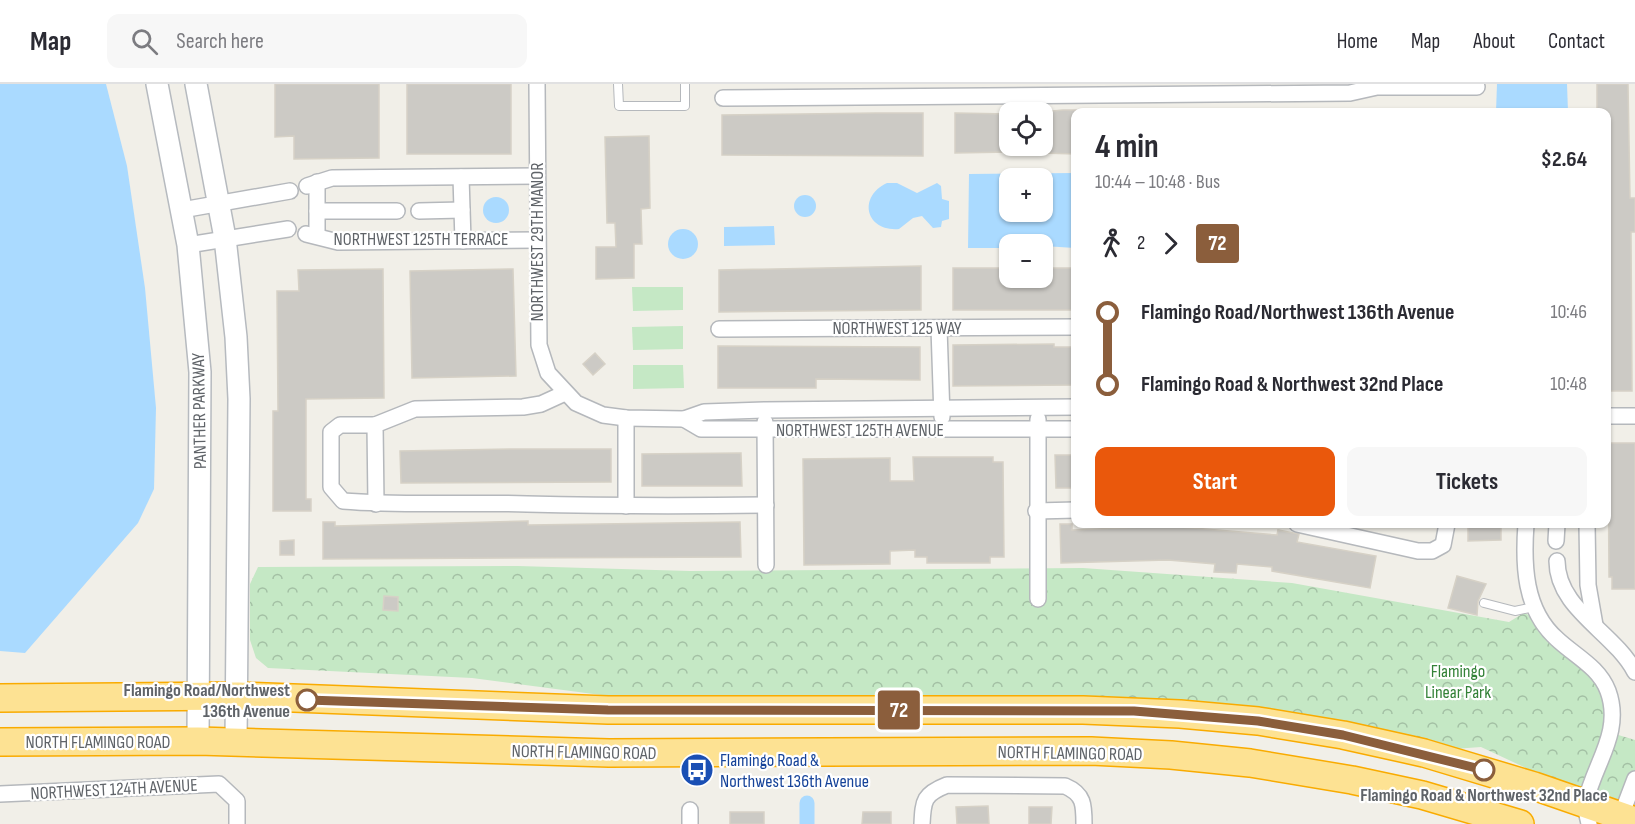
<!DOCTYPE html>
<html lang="en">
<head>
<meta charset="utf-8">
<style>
	body { margin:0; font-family:"Sofia Sans Condensed",sans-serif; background:#f7f7f7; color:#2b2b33; height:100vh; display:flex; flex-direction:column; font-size:22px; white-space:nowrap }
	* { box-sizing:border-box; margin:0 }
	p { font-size:20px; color:#7c7c81 }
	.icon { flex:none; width:33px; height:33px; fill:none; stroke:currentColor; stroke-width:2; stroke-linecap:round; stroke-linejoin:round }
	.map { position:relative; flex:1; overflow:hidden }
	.panel { position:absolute; left:1071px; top:24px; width:540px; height:420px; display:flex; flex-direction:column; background:#fff; border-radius:12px; box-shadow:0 2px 4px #0004 }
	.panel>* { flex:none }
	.badge { padding:0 12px; border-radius:4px; font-size:21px; line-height:39px }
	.buttons { position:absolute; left:999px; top:18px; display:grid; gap:12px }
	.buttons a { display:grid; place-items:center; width:54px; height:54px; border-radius:12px; background:#fff; box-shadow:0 2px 4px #0004; font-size:30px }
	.map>.badge { position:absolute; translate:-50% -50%; box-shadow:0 0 0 3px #fff }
	.legs { display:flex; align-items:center; gap:9px; height:66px; padding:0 24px; font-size:20px }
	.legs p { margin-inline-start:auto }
	.summary { display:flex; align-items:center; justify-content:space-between; height:102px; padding:0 24px }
	h1 { font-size:33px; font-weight:700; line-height:45px }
	.action { display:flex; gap:12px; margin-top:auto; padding:12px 24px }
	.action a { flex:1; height:69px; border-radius:12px; background:#ea580c; color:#fff; font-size:24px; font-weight:700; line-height:69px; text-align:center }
	.action a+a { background:#f7f7f7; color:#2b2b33 }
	ul { padding:0 24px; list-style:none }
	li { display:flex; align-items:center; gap:21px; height:72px; font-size:22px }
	li i { display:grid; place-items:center; width:9px; height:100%; margin:0 8px; background:currentColor }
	li i::after { content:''; width:15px; height:15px; margin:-8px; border:4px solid; border-radius:50%; background:#fff }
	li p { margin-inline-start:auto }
	li:first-child i { background:linear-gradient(#0000 50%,currentColor 0) }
	li:last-child i { background:linear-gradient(currentColor 50%,#0000 0) }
	header { display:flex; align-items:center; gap:36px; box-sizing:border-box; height:84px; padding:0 30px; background:#fff; border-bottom:2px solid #e1e1e2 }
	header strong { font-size:28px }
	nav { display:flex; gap:33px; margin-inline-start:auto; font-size:21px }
	.search { width:420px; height:54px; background:#f7f7f7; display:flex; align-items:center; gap:15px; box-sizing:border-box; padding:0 21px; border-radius:12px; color:#7c7c81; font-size:22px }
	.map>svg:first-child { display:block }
</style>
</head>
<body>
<header>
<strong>Map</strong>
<div class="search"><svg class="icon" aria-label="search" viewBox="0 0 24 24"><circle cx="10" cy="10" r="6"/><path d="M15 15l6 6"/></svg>Search here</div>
<nav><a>Home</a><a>Map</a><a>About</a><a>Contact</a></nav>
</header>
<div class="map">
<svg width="1635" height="740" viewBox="0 0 1635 740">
	<defs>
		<pattern id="forest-crowns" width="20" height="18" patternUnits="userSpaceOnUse" patternTransform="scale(1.5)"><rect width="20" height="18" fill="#c5e8c5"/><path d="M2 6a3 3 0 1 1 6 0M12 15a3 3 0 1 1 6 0" fill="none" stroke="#a3c0a4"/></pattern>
	</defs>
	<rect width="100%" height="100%" fill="#f1efe8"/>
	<path fill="url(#forest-crowns)" d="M518 482 690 487 1083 484 1292 499 1509 538 1522 530H1527L1583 583 1604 613 1605 647 1635 656V721L1543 692 1481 663 1454 665 1316 635 624 614 472 594 268 584 256 574 250 556V500L258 483Z"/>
	<g fill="#c5e8c5">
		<path d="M632 203H683V226L633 227Z"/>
		<path d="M683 242V265L633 266 632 243Z"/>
		<path d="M633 281H683L684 304 633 305Z"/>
	</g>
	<g fill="#aadaff" fill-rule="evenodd">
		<path d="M0 0H106L127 82 145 204 156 324 154 405 138 439 25 569 0 567Z"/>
		<path d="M1497 0H1567L1568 28H1496Z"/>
		<path d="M1075 89V164L1010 160 1009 164H968L969 90ZM1010 94H1042V128H1010Z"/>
		<path d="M887 99H897L917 109 937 99 941 102 942 115 949 117V135L942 137 941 143 933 144 922 132 913 134 899 145C866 148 857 113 887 99Z"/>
		<circle cx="805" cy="122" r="11"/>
		<circle cx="496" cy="126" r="13"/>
		<path d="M774 142 775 161 724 162V143Z"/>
		<circle cx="683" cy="160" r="15"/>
	</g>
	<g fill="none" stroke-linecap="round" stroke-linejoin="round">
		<path stroke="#aadaff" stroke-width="15" d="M807 740V719"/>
	</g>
	<g fill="#cccac5" stroke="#d6d1c6" stroke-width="1.5">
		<path d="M275 0H379V74L294 75V52L275 53Z"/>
		<rect x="407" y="0" width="104" height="70"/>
		<path d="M1597 0H1628L1630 114H1635V148H1631L1632 307H1606V28H1597Z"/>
		<path d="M1063 26H1076V70L1042 69V28Z"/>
		<path d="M876 29H923V72L722 71V31Z"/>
		<path d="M955 29 1010 30V68L955 69Z"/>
		<path d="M649 52 650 124 641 125 642 160H634V194L596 195V163H616L615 139H607L605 53Z"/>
		<path d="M921 182V226L719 228V186Z"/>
		<path d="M953 184H1010V194H1042V184H1076V226H953Z"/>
		<path d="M383 185 384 314 306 315V415H311V427H273V327H278L277 207H299L298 186Z"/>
		<path d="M513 185 516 292 412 294 410 187Z"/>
		<path d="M1054 260V263H1076V301L953 302V261Z"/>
		<path d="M718 262 920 263V296L816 295V304H718Z"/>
		<path d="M595 269 605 280 593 291 583 280Z"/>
		<path d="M1608 359H1635V505H1612V493H1609Z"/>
		<path d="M511 365H611V398L401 399 400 367Z"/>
		<path d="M741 369 742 402H642V370Z"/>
		<path d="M1055 371H1076V404H1056Z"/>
		<path d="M913 373H993V378H1003L1004 473H990V479H927V473H915V466L890 467V480L804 481 803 375 890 374V397H914Z"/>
		<path d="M528 437V441L740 438 741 473 323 475V438H335V442Z"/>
		<path d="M1060 440H1072V446L1168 442 1277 451 1278 446 1299 450 1297 458 1376 472 1370 504 1272 487V483L1237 480 1236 489 1214 488 1215 480 1168 476 1061 479Z"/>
		<path d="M1468 440H1501V456L1468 457Z"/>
		<path d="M294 456V471H280V457Z"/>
		<path d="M1457 492 1486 500 1478 517 1477 531 1448 524Z"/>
		<path d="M384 512 398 513V527L383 526Z"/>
		<path d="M988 722 989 740H957L956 723Z"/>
		<path d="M1029 723H1052L1051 740H1029Z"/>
		<rect x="730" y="728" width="34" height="12"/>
		<path d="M863 728H891V740H862Z"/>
	</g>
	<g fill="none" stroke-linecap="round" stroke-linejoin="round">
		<g stroke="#b5b8bc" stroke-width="10">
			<g id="lane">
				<path d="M618 0 619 22H685V0"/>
				<path d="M1484 519 1515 527 1534 523"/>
			</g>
		</g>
		<g stroke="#b5b8bc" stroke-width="18">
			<g id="street">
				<path d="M537 0 539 261 548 289 576 319 603 331 626 334 684 335 704 328 765 326 1076 323"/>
				<path d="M723 14 1350 9 1377 3H1477"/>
				<path d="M461 93 463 157"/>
				<path d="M317 98V152"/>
				<path d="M307 102 332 94 537 92"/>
				<path d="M182 126 290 107"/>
				<path d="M317 127H397"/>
				<path d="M419 127 462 126"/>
				<path d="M306 150 338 158 537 156"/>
				<path d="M188 161 288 145"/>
				<path d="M939 244 942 333"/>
				<path d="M719 245 1076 243"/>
				<path d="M1606 332H1635"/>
				<path d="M626 334V422"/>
				<path d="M684 335 701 345H1076"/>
				<path d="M765 338 766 481"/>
				<path d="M375 341H340L331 348V403L343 417C404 422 466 418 527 420 607 422 686 422 766 421"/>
				<path d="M376 420 375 341 415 325 523 323 541 320 565 309"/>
				<path d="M1036 427 1076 426"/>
				<path d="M1297 440 1418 467H1432L1443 461 1447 440"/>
				<path d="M1526 440C1523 480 1524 526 1557 555 1575 572 1599 583 1608 607 1623 648 1594 680 1586 717 1584 724 1588 733 1589 740"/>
				<path d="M1587 440 1588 501 1595 541"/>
				<path d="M1556 457 1557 440"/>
				<path d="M1557 477C1557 525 1614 548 1635 588"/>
				<path d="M1038 515V335"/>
				<path d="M0 710 219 700 237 717V740"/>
				<path d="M1619 737 1635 695"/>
				<path d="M690 740V726"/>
				<path d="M922 740C923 716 924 710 947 701L1065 702C1084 710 1084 721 1084 740"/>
			</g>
		</g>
		<g stroke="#b6babf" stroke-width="24">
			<g id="secondary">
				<path d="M157 0 188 161 200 288 198 657"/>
				<path d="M196 0 225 154 236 253 239 315 236 658"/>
			</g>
		</g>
		<g stroke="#f9ab00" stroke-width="30">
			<g id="highway">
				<path d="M0 614 238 612 608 626H1083L1180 630 1258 637 1343 651 1424 669 1534 702 1635 737"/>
				<path d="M0 658 198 657 609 669 1091 667 1171 671 1250 679 1352 696 1422 711 1520 740"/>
			</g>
		</g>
		<use href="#lane" stroke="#fff" stroke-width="8"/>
		<use href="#street" stroke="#fff" stroke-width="15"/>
		<use href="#secondary" stroke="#fff" stroke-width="21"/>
		<use href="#highway" stroke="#fde293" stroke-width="27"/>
	</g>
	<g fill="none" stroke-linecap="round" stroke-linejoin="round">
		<g stroke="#fff" stroke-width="14">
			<path id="line-1" d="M307 616 608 626 1134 627 1258 637 1343 651 1484 686"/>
		</g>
		<use href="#line-1" stroke="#8b5e3c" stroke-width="9"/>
	</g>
	<defs>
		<g id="bus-disc" transform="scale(1.725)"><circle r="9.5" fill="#1a4fb4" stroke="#fff"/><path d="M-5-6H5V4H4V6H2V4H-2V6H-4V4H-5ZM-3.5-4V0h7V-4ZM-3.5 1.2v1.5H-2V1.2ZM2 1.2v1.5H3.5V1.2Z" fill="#fff"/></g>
	</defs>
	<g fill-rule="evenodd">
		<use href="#bus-disc" x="697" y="686"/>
	</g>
	<g fill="#fff" stroke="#8b5e3c" stroke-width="3">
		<circle cx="307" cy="616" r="10"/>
		<circle cx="1484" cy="686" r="10"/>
	</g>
	<g text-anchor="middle" stroke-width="4.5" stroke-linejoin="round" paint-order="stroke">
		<g font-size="18" fill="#5f6368" stroke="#fff">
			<text x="421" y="161">NORTHWEST 125TH TERRACE</text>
			<text transform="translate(537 158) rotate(-90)" y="6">NORTHWEST 29TH MANOR</text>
			<text x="897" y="250">NORTHWEST 125 WAY</text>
			<text transform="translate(199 327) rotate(-91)" y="6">PANTHER PARKWAY</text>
			<text x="860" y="352">NORTHWEST 125TH AVENUE</text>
			<text x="98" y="664">NORTH FLAMINGO ROAD</text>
			<text transform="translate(584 668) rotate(1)" y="6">NORTH FLAMINGO ROAD</text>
			<text transform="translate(1070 669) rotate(1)" y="6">NORTH FLAMINGO ROAD</text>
			<text transform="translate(114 705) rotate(-3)" y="6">NORTHWEST 124TH AVENUE</text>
		</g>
		<g font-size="18" fill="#348238" stroke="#fff">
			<text x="1458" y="593">Flamingo<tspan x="1458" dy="21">Linear Park</tspan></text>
		</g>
		<g font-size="18" font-weight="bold" fill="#5f6368" stroke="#fff" text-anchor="end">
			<text x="290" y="612">Flamingo Road/Northwest<tspan x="290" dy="21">136th Avenue</tspan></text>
			<text x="1484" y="717" text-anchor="middle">Flamingo Road &amp; Northwest 32nd Place</text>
		</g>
		<g font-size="18" fill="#164399" stroke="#fff" text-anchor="start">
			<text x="720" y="682">Flamingo Road &amp;<tspan x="720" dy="21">Northwest 136th Avenue</tspan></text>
		</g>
	</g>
</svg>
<div class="buttons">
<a><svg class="icon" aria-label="locate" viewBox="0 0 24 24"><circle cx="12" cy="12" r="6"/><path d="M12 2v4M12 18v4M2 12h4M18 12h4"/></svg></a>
<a>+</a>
<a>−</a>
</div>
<b class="badge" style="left:899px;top:626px;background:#8b5e3c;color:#fff">72</b>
<section class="panel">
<div class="summary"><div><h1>4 min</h1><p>10:44 – 10:48 · Bus</p></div><b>$2.64</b></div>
<div class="legs"><svg class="icon" aria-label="walk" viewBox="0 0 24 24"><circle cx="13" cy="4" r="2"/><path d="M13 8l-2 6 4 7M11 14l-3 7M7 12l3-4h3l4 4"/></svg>2<svg class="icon" aria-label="forward" viewBox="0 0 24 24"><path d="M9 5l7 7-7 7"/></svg><b class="badge" style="background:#8b5e3c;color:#fff">72</b></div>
<ul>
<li><i style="color:#8b5e3c"></i><b>Flamingo Road/Northwest 136th Avenue</b><p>10:46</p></li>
<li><i style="color:#8b5e3c"></i><b>Flamingo Road &amp; Northwest 32nd Place</b><p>10:48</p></li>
</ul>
<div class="action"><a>Start</a><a>Tickets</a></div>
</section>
</div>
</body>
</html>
